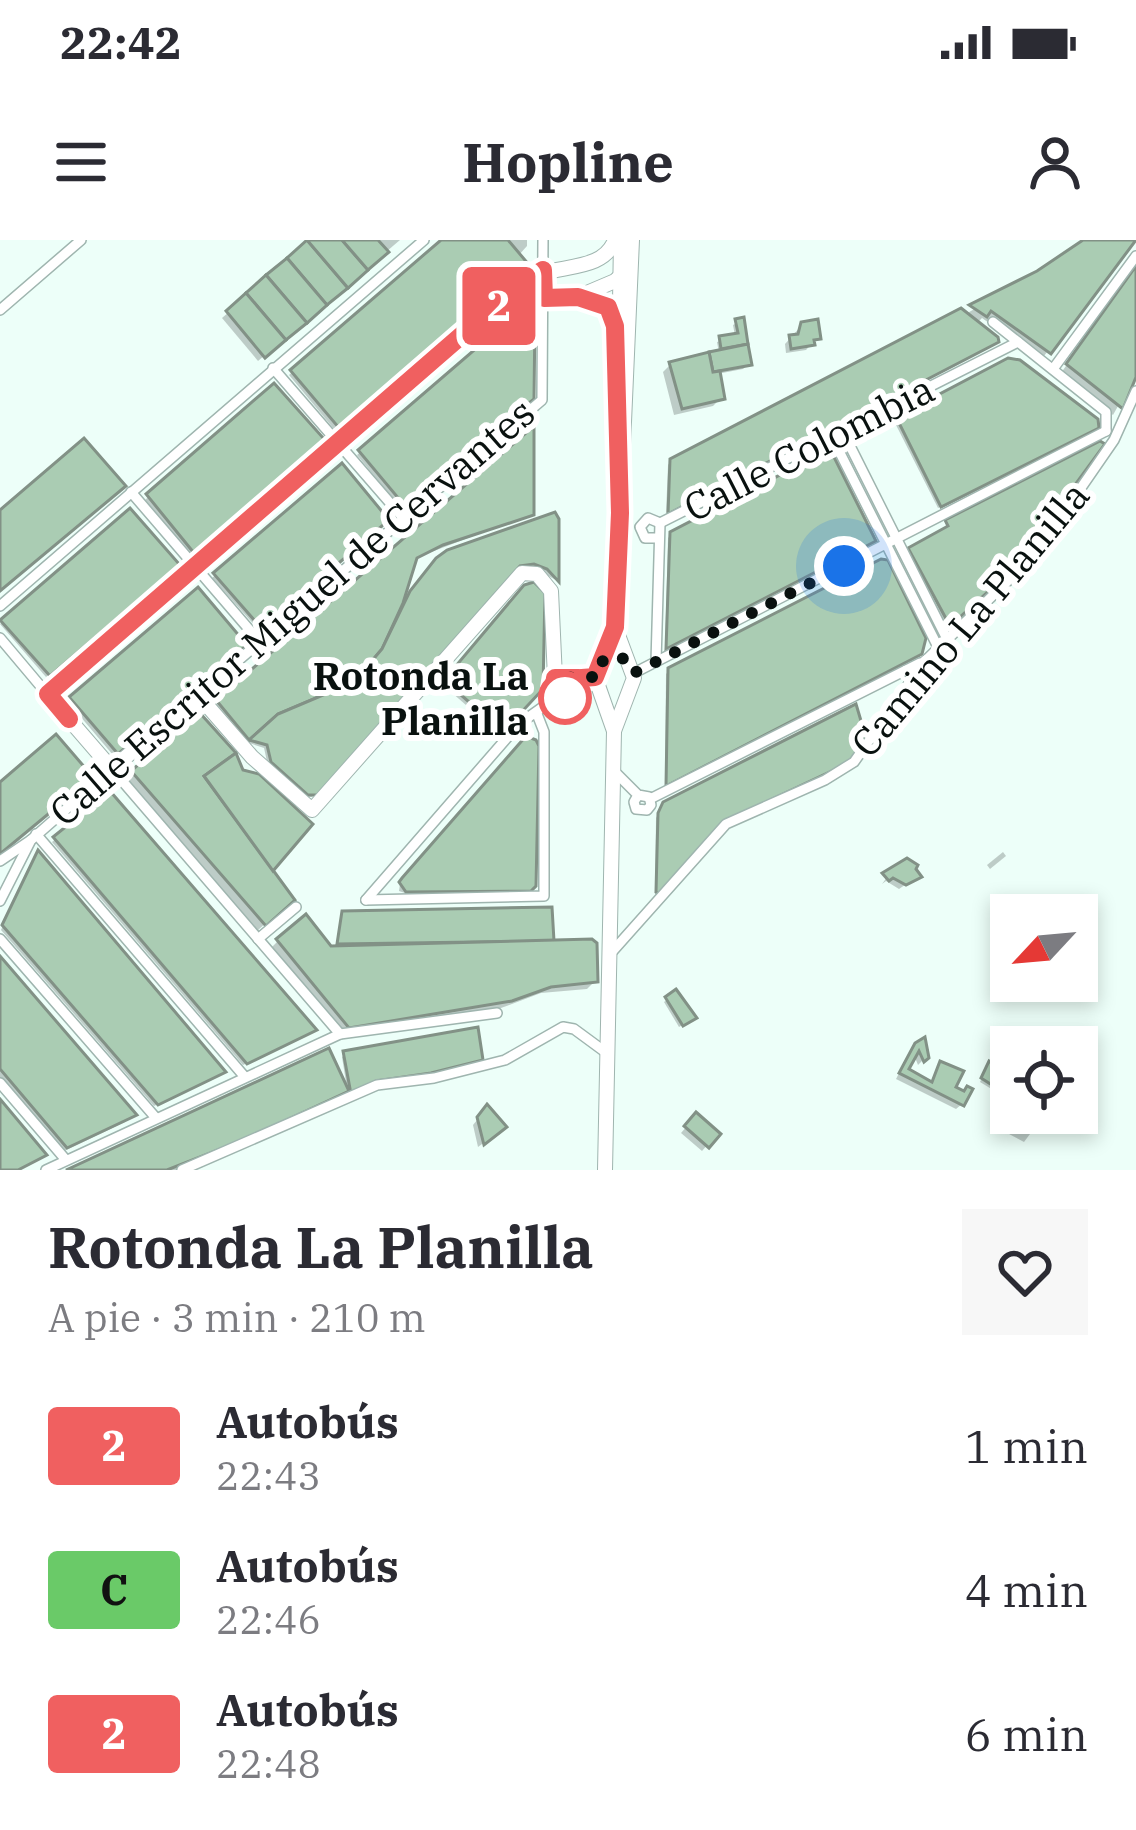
<!DOCTYPE html>
<html lang="es">
<head>
<meta charset="utf-8">
<style>
	body { margin:0; font-family:"IBM Plex Serif",serif; background:#f7f7f7; color:#2b2b33; height:100vh; display:flex; flex-direction:column; font-size:45px; white-space:nowrap }
	* { box-sizing:border-box; margin:0 }
	p { font-size:39px; color:#7c7c81 }
	.icon { flex:none; width:66px; height:66px; fill:none; stroke:currentColor; stroke-width:2; stroke-linecap:round; stroke-linejoin:round }
	.map { position:relative; height:930px; overflow:hidden }
	.side { display:flex; flex-direction:column; background:#fff; flex:1 }
	.side>* { flex:none }
	.badge { padding:0 24px; border-radius:9px; font-size:42px; line-height:78px }
	.needle { width:78px; rotate:244deg }
	.tools { position:absolute; left:990px; top:654px; display:grid; gap:24px }
	.tools a { display:grid; place-items:center; width:108px; height:108px; border-radius:0px; background:#fff; box-shadow:0 6px 18px #0003; font-size:60px }
	.you { position:absolute; width:60px; height:60px; margin:-30px; border:9px solid #fff; border-radius:50%; background:#1a73e8; box-shadow:0 0 0 18px #1a73e833 }
	.map>.badge { position:absolute; translate:-50% -50%; box-shadow:0 0 0 6px #fff }
	.round { display:grid; place-items:center; flex:none; width:126px; height:126px; border-radius:0px; background:#f7f7f7 }
	.head { display:flex; align-items:center; justify-content:space-between; height:204px; padding:0 48px }
	h1 { font-size:57px; font-weight:700; line-height:90px }
	ul { padding:0; list-style:none }
	li { display:flex; align-items:center; gap:36px; height:144px; padding:0 48px }
	li div { flex:1 }
	li b { display:block; font-size:45px }
	li em { font-style:normal }
	li .badge { min-width:132px; font-weight:700; text-align:center }
	.status { display:flex; justify-content:space-between; align-items:center; height:84px; padding:0 60px; background:#fff; direction:ltr }
	.status svg { height:33px; fill:currentColor }
	header { display:flex; justify-content:space-between; align-items:center; height:156px; padding:0 48px; background:#fff; font-size:54px; font-weight:700 }
	.map>svg:first-child { display:block }
</style>
</head>
<body>
<div class="status"><b>22:42</b><svg viewBox="0 0 49 12"><path d="M0 12V9h3v3zM5 12V6h3v6zM10 12V3h3v9zM15 12V0h3v12zM26 1h20v11H26zM47 4h2v5h-2z"/></svg></div>
<header><svg class="icon" aria-label="menu" viewBox="0 0 24 24"><path d="M4 6h16M4 12h16M4 18h16"/></svg>Hopline<svg class="icon" aria-label="person" viewBox="0 0 24 24"><circle cx="12" cy="8" r="4"/><path d="M4 21q1-7 8-7t8 7"/></svg></header>
<div class="map">
<svg width="1136" height="930" viewBox="0 0 1136 930">
	<rect width="100%" height="100%" fill="#edfff9"/>
	<g fill="#0003">
		<path d="M312 0H400L258 121 222 78Z"/>
		<path d="M446 0H527V6L518 16 523 28 334 189 289 135Z"/>
		<path d="M1083 0H1132L1041 120 982 78 976 84 992 105 666 273 668 225 671 221 964 75 1077 10Z"/>
		<path d="M1136 27V134L1113 175 1061 133Z"/>
		<path d="M519 74 531 157 399 266 357 215Z"/>
		<path d="M741 81 749 124 743 129 717 134 721 158 713 166 674 175 663 132 671 124 719 113 717 102 735 96 733 85Z"/>
		<path d="M802 85 817 98 806 110 786 113 785 104Z"/>
		<path d="M274 147 321 200 190 313 145 260Z"/>
		<path d="M898 180 1093 190 938 268 895 183Z"/>
		<path d="M531 193V274L413 319 398 370 433 324 556 279V340L529 326 514 328 312 557 304 556 268 526 264 508 246 502 215 465Z"/>
		<path d="M342 227 385 280 258 389 212 338Z"/>
		<path d="M130 272 176 325 46 437 0 384Z"/>
		<path d="M946 282 1012 326 946 386 907 314 946 290Z"/>
		<path d="M672 294 870 303 665 409 668 298Z"/>
		<path d="M197 351 243 405 113 515 68 462Z"/>
		<path d="M522 352 540 448 498 493 443 445Z"/>
		<path d="M916 417 665 546 666 434 670 430Z"/>
		<path d="M519 506 533 645 525 653 408 654 399 651 400 644Z"/>
		<path d="M241 532 269 631 291 660 257 691 125 541 133 533Z"/>
		<path d="M109 555 311 792 243 825 52 602Z"/>
		<path d="M661 569 720 583 655 655 656 578Z"/>
		<path d="M1003 612 1006 616 990 629 987 625Z"/>
		<path d="M35 617 220 834 154 866 1 690Z"/>
		<path d="M896 625 918 636 899 649 886 641 882 644Z"/>
		<path d="M343 674 551 703 595 741 587 749 541 753 501 768 341 794 270 709 278 701 335 709Z"/>
		<path d="M0 720 133 875 125 882 58 914 0 846Z"/>
		<path d="M675 754 690 781 679 787 664 762Z"/>
		<path d="M923 802 926 817 918 825 914 815 904 830 930 844 941 823 962 864 956 869 896 839 910 812Z"/>
		<path d="M345 814 480 819 348 855 347 849 176 930H73L347 848 342 817Z"/>
		<path d="M987 828 1001 850 998 853 980 842Z"/>
		<path d="M487 868 498 892 478 907 473 885Z"/>
		<path d="M696 876 717 894 702 911 681 893Z"/>
		<path d="M1015 886 1030 894 1024 902 1009 894Z"/>
	</g>
	<g fill="#aaccb3" stroke="#829186" stroke-width="3">
		<path d="M307 0 348 48 327 65 287 18Z"/>
		<path d="M307 0H342L368 30 348 48Z"/>
		<path d="M342 0H378L389 12 368 30Z"/>
		<path d="M441 0H508L530 26 339 188 290 130Z"/>
		<path d="M1083 0H1136L1051 114 991 71 987 77 969 65 1037 31Z"/>
		<path d="M287 18 327 65 307 83 266 35Z"/>
		<path d="M1136 26V137L1123 169 1066 124Z"/>
		<path d="M266 35 307 83 286 100 246 53Z"/>
		<path d="M246 53 286 100 265 118 226 71Z"/>
		<path d="M523 68 533 71 535 76 534 159 404 265 358 210Z"/>
		<path d="M961 68 998 97 999 102 668 274 670 219Z"/>
		<path d="M744 77 748 104 721 109 719 96 738 93 735 79Z"/>
		<path d="M818 79 821 99 814 100 815 105 791 109 789 95 798 94 801 82Z"/>
		<path d="M748 104 752 125 713 132 709 112Z"/>
		<path d="M709 112 713 132 720 131 725 159 682 169 669 122Z"/>
		<path d="M1008 118 1020 120 1098 179 1099 188 941 267 896 177Z"/>
		<path d="M274 143 325 200 194 313 146 254Z"/>
		<path d="M534 186V275L443 305 417 318 403 363 382 409 354 442 278 474 249 500 216 460Z"/>
		<path d="M84 198 126 246 0 351V270Z"/>
		<path d="M1100 201 1105 204 1014 328 950 386 908 308 948 286 945 280Z"/>
		<path d="M826 211 832 213 876 301 666 409 670 292Z"/>
		<path d="M342 223 389 280 262 389 213 333Z"/>
		<path d="M130 268 180 325 50 436 0 380Z"/>
		<path d="M555 272 559 279V342L547 329 534 324 520 326 318 555H308L271 522 267 505 249 500 278 474 354 442 382 409 410 351 436 318 447 310Z"/>
		<path d="M881 319 888 320 926 398 922 414 666 546 668 428Z"/>
		<path d="M534 342 545 353 543 449 503 492 444 440 524 345Z"/>
		<path d="M198 347 247 405 118 514 69 457Z"/>
		<path d="M856 464 867 501 853 521 726 581 660 654 656 652 658 573 663 562Z"/>
		<path d="M199 472 236 513 204 536 295 660 266 686 131 531Z"/>
		<path d="M56 494 93 537 0 614V542Z"/>
		<path d="M526 496 536 500 539 506 536 646 531 651 406 652 399 642 402 638Z"/>
		<path d="M236 513 243 530 259 534 313 584 273 631 204 536Z"/>
		<path d="M110 551 317 790 247 824 53 597Z"/>
		<path d="M38 610 226 832 158 865 2 685Z"/>
		<path d="M907 618 918 625 916 629 922 637 906 645 893 638 889 641 882 633Z"/>
		<path d="M552 667 554 701 337 704 342 671Z"/>
		<path d="M306 674 331 706 592 699 597 703 598 742 551 747 512 761 349 788 276 699Z"/>
		<path d="M0 716 137 875 67 908 0 829Z"/>
		<path d="M676 749 697 778 683 786 665 757Z"/>
		<path d="M478 787 483 820 431 833 376 841 351 854 343 811Z"/>
		<path d="M925 797 929 818 924 822 919 811 909 829 932 842 940 821 964 831 956 847 964 851 967 846 973 849 964 866 899 833 915 803Z"/>
		<path d="M329 808 349 851 246 899 167 930H66Z"/>
		<path d="M989 821 1011 837 1003 852 981 838Z"/>
		<path d="M0 859 47 915 18 930H0Z"/>
		<path d="M487 864 507 887 484 905 477 877Z"/>
		<path d="M696 872 721 894 709 908 684 886Z"/>
	</g>
	<g fill="none" stroke-linecap="round" stroke-linejoin="round">
		<g stroke="#9fb5af" stroke-width="12">
			<g id="street">
				<path d="M0 70 81 0"/>
				<path d="M993 82 1106 172V191"/>
				<path d="M273 128 404 279"/>
				<path d="M1053 129 1136 16"/>
				<path d="M843 192 947 399"/>
				<path d="M832 197 938 407"/>
				<path d="M131 252 260 402"/>
				<path d="M660 283 1018 102"/>
				<path d="M659 298H645L640 287 648 278 660 283"/>
				<path d="M0 366 424 0"/>
				<path d="M0 398 48 455"/>
				<path d="M656 422 660 283"/>
				<path d="M634 433 1106 191"/>
				<path d="M198 455 542 160 543 0"/>
				<path d="M614 531 638 555 649 557 651 565 647 570 636 569 634 562 638 555"/>
				<path d="M650 559 920 423"/>
				<path d="M36 594 244 836"/>
				<path d="M0 621 31 600"/>
				<path d="M366 660 544 656V492L537 474"/>
				<path d="M366 660 519 484 550 462 555 438"/>
				<path d="M0 661 31 600 112 529 340 794"/>
				<path d="M0 699 156 878"/>
				<path d="M258 699 296 667"/>
				<path d="M611 713 726 584 825 540 854 522 925 421 1014 335 1065 271 1114 200 1136 151"/>
				<path d="M0 843 66 920"/>
				<path d="M46 930 340 794 497 773"/>
				<path d="M182 930 377 845 434 838 505 820 563 787 574 789 608 814"/>
			</g>
		</g>
		<g stroke="#9fb5af" stroke-width="16">
			<g id="secondary">
				<path d="M582 55 615 41 625 32"/>
				<path d="M510 56C529 52 590 57 608 67L615 84"/>
				<path d="M615 119 618 174"/>
				<path d="M619 124 621 0"/>
				<path d="M595 437 555 438 551 351 537 334 522 333 312 570 252 517 198 455 112 529 48 455 523 42C551 22 602 35 615 0"/>
				<path d="M614 491 634 438 615 387"/>
				<path d="M605 930 614 491 595 437 615 387 632 0"/>
			</g>
		</g>
		<use href="#street" stroke="#fff" stroke-width="9"/>
		<use href="#secondary" stroke="#fff" stroke-width="14"/>
	</g>
	<g fill="none" stroke-linecap="round" stroke-linejoin="round">
		<g stroke="#fff" stroke-width="27">
			<path id="line" d="M69 479 48 454 523 42 543 30 544 58 578 57 608 67 615 86 620 273 615 387 595 437 582 438 567 457 552 459 555 438H579"/>
		</g>
		<use href="#line" stroke="#f06060" stroke-width="18"/>
		<path stroke="#09110f" stroke-width="12" stroke-dasharray="0 21.6" d="M565 458 554 454 555 438 595 437 599 423 614 416 625 419 634 433 844 326"/>
	</g>
	<circle fill="#fff" stroke="#f06060" stroke-width="6" cx="565" cy="458" r="24"/>
	<g text-anchor="middle" stroke-width="12" stroke-linejoin="round" paint-order="stroke">
		<g font-size="39" fill="#09110f" stroke="#fff">
			<text transform="translate(809 208) rotate(-27)" y="14">Calle Colombia</text>
			<text transform="translate(292 372) rotate(-41)" y="14">Calle Escritor Miguel de Cervantes</text>
			<text transform="translate(970 379) rotate(-50)" y="14">Camino La Planilla</text>
		</g>
		<g font-size="39" font-weight="bold" fill="#09110f" stroke="#fff" text-anchor="end">
			<text x="529" y="450">Rotonda La<tspan x="529" dy="45">Planilla</tspan></text>
		</g>
	</g>
</svg>
<div class="tools">
<a><svg class="needle" viewBox="-14 -14 28 28"><path d="M0-13l5 13h-10z" fill="#e53935"/><path d="M0 13l5-13h-10z" fill="#7c7c81"/></svg></a>
<a><svg class="icon" aria-label="locate" viewBox="0 0 24 24"><circle cx="12" cy="12" r="6"/><path d="M12 2v4M12 18v4M2 12h4M18 12h4"/></svg></a>
</div>
<div class="you" style="left:844px;top:326px"></div>
<b class="badge" style="left:499px;top:66px;background:#f06060;color:#fff">2</b>
</div>
<section class="side">
<div class="head"><div><h1>Rotonda La Planilla</h1><p>A pie · 3 min · 210 m</p></div><a class="round"><svg class="icon" aria-label="heart" viewBox="0 0 24 24"><path d="M12 20l-8-8c-3-5 5-10 8-4 3-6 11-1 8 4z"/></svg></a></div>
<ul>
<li><span class="badge" style="background:#f06060;color:#fff">2</span><div><b>Autobús</b><p>22:43</p></div><em>1 min</em></li>
<li><span class="badge" style="background:#6aca68;color:#111">C</span><div><b>Autobús</b><p>22:46</p></div><em>4 min</em></li>
<li><span class="badge" style="background:#f06060;color:#fff">2</span><div><b>Autobús</b><p>22:48</p></div><em>6 min</em></li>
</ul>
</section>
</body>
</html>
